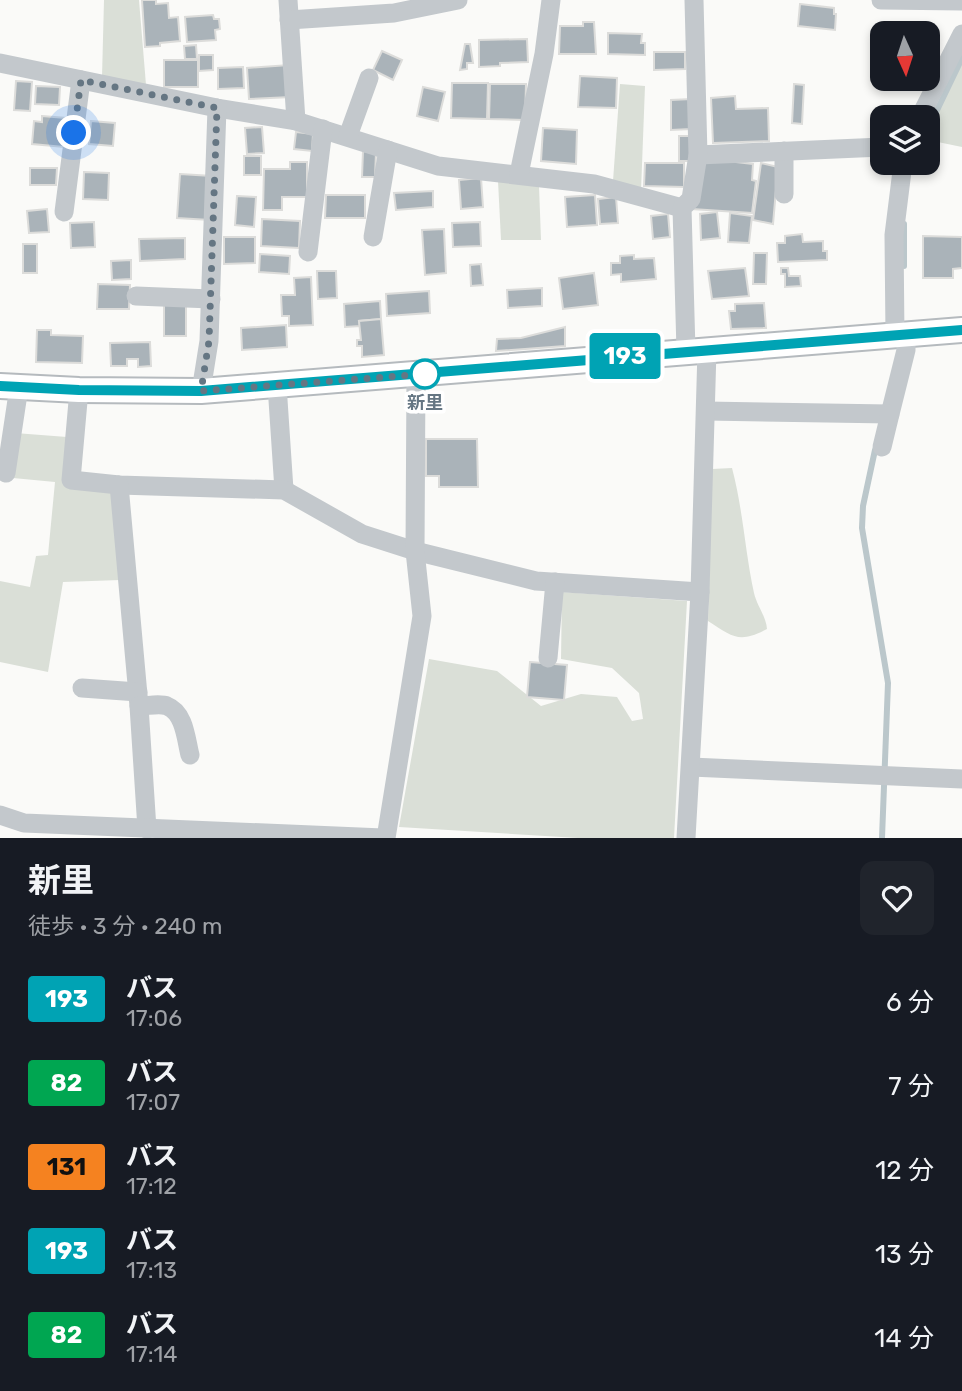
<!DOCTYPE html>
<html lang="ja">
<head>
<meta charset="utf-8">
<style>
	body { margin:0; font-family:Rubik,"Noto Sans JP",sans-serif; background:#20242c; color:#f1f3f6; height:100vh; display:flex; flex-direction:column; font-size:26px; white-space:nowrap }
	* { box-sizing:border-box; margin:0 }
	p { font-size:23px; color:#9ea1a6 }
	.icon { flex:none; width:38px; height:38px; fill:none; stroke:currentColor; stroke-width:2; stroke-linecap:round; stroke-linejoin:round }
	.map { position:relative; height:838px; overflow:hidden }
	.side { display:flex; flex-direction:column; background:#171b24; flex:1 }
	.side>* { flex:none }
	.badge { padding:0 14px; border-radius:5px; font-size:24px; line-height:46px }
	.needle { width:46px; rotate:177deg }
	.fabs { position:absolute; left:870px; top:21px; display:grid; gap:14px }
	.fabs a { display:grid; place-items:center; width:70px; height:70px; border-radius:14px; background:#171b24; box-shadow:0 4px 10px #0003; font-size:35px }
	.you { position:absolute; width:35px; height:35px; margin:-18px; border:5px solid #fff; border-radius:50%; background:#1a73e8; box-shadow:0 0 0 10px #1a73e833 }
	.map>.badge { position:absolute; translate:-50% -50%; box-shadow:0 0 0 4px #fff }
	.round { display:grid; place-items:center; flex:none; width:74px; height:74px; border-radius:14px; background:#20242c }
	.headline { display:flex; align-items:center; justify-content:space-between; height:119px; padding:0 28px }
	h1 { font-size:33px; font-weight:700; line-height:52px }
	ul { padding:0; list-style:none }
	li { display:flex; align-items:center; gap:21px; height:84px; padding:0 28px }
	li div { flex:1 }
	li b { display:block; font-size:26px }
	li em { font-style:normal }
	li .badge { min-width:77px; font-weight:700; text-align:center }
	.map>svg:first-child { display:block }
</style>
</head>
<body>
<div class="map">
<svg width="962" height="838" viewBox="0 0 962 838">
	<rect width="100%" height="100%" fill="#fafaf8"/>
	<g fill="#dadfd7">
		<path d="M104 0H139L146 85 102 77Z"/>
		<path d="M962 63V147L928 140V130Z"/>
		<path d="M620 84 645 86 641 191 613 181Z"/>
		<path d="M498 181 539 186 541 240H501Z"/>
		<path d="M15 433 67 437 62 483 111 493 120 580 63 582 48 672 0 662V581L30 587 36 556 48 555 55 482 13 478Z"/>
		<path d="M732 468C743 509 745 552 754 593 757 606 766 616 767 629 739 644 733 637 708 621L712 469Z"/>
		<path d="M562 592 687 601 674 838H578L399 827 429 659 497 671 541 706 581 694 617 697 632 721 643 719 639 693 612 668 561 659Z"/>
	</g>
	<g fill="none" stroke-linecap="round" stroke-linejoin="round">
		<g stroke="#bbc7cb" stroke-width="6">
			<path d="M928 129 962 58"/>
			<path d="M904 266V224"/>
			<path d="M875 450 863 506 862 528 888 683 882 838"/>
		</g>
	</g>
	<g fill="#aab3b9" stroke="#dcdcda" stroke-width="2">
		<path d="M142 0H156V4L168 3 169 18 178 17 180 41 160 43V46L145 47Z"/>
		<path d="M800 4 834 8V14H836L835 30 798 26Z"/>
		<path d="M213 15 214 19H219L220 29 215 30 216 40 187 42 185 17Z"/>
		<path d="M583 22H594L596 54H559L560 26H583Z"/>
		<path d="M608 33 642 34 641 43H645V55L608 54Z"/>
		<path d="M527 39 528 62 500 63V66L479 67V40Z"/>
		<path d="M465 44H470L473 63H467V69L460 70Z"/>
		<path d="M196 45 197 59H185L184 46Z"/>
		<path d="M382 51 402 60 393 80 373 70Z"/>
		<path d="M654 52H685V69L654 70Z"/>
		<path d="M199 55H213V70L199 71Z"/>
		<rect x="164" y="60" width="34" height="27"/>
		<path d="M289 65 291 97 249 99 247 68Z"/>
		<path d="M243 67 244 88 218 89V68Z"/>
		<path d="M580 76 617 78 616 108 578 107Z"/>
		<path d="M16 81 32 82 30 111 14 110Z"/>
		<path d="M452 83H488L487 119 451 118Z"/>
		<path d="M490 84H526L525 120 489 119Z"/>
		<path d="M794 84 804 85 802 124 792 123Z"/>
		<path d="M36 86 60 87 59 105 35 104Z"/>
		<path d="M423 87 445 92 438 121 417 116Z"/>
		<path d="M735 96 736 109 768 108 769 141 713 143 711 98Z"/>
		<path d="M691 99V129L671 130V100Z"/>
		<path d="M42 116 66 118 64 147 32 144 34 121 42 122Z"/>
		<path d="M91 121 115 123 113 146 89 144Z"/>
		<path d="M262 127 264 153 247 154 245 128Z"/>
		<path d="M543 128 577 130 576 164 541 161Z"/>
		<path d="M296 132 313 134 312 151 294 149Z"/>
		<rect x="679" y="136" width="13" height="25"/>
		<path d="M363 151 376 152 375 177H362Z"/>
		<rect x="244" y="156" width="17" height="19"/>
		<path d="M702 158 753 164 752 180 756 181 752 213 692 209Z"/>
		<path d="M290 162H307V197H282V210H263L264 169H290Z"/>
		<path d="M645 163H684V187L644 186Z"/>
		<path d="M761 163 778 167 773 224 753 220Z"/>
		<path d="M30 168H57L56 185H30Z"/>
		<path d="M84 172 109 173 108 200 83 199Z"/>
		<path d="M180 174 212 176 210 220 177 218Z"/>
		<path d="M481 178 483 207 461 209 459 180Z"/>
		<path d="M433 191V207L396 210 394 193Z"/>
		<path d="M326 195H365V218H325Z"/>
		<path d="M595 195 597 225 567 227 565 197Z"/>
		<path d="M237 196 256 197 254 227 235 225Z"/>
		<path d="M616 197 618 223 600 224 598 199Z"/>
		<path d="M47 209 49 232 29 233 27 211Z"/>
		<path d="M717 212 720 238 701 240 700 214Z"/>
		<path d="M730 213 752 216 749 243 728 242Z"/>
		<path d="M668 214 670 237 653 239 651 216Z"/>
		<path d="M262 219 300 221 299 248 261 246Z"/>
		<path d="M94 222 95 247 71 248 70 223Z"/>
		<path d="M480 222 481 246 453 247 452 223Z"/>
		<path d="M444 229 446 273 425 275 422 230Z"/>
		<path d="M802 234 803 242 823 241V251H827V260L778 262 777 243H785V236Z"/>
		<path d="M923 236 962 237V268L953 269V278H923Z"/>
		<path d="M224 237H255V263L224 264Z"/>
		<path d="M185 238V259L140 261 139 239Z"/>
		<rect x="23" y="244" width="14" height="29"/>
		<path d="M754 253H767L766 284H753Z"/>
		<path d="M260 254 290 256 289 274 259 272Z"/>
		<path d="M634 255V259L654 258 656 279 621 282V274L611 275V263H620V256Z"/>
		<path d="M131 260V279L112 280 111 261Z"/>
		<path d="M481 264 483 285 471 286 470 265Z"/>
		<path d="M745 268 749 296 712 299 708 271Z"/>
		<path d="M781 268H788L789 276H800L801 286 785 287V274H781Z"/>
		<path d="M317 271H336L337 298 318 299Z"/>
		<path d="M594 273 598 305 563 309 559 278Z"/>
		<path d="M311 277 313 325 289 326V316H282L281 295H295L294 278Z"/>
		<path d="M98 284 130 285 129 309H97Z"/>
		<path d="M542 288V306L508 308 507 290Z"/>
		<path d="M429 291 430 313 387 316 386 294Z"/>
		<path d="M380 301 381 319 359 321 360 326 345 327 344 304Z"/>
		<path d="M764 303 766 328 731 329 729 311H735V304Z"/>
		<path d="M186 304V336H164V305Z"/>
		<path d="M381 319 384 355 362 357V346H357V340H361L359 321Z"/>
		<path d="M286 325 287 347 242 350 241 328Z"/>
		<path d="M565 327V346L496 351 497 339 521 338Z"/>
		<path d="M37 330H51V335L83 336 82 363 36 362Z"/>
		<path d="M150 342 151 366 138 367V359H127V366H111L110 343Z"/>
		<path d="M426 439H477L478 487H439V476H426Z"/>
		<path d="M530 662 567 665 564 700 527 697Z"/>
	</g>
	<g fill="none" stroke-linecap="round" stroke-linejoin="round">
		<g stroke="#b5babe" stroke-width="28">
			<path id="major" d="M0 386 79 390 201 391 962 330"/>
		</g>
		<g stroke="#c3c8cc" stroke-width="19">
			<path d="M288 0 296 121"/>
			<path d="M881 0 962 1"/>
			<path d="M289 20 394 13 458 0"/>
			<path d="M0 63 217 108 296 121 438 166 594 184 682 208"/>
			<path d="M920 117 962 34"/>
			<path d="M348 136 369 78"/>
			<path d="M784 151V194"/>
			<path d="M698 155 882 147"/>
			<path d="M519 174 544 54 551 0"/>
			<path d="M64 212 81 80"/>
			<path d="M373 237 388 150"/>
			<path d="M308 252 323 129"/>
			<path d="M136 296 211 299"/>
			<path d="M895 336 894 235 903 163"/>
			<path d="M686 351 682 208 691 199 698 155 694 0"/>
			<path d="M277 385 284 490"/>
			<path d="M79 390 71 480 119 485 284 490 362 534 415 551 536 581 700 592"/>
			<path d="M201 391 209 341 217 108"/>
			<path d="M706 411 890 414 906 350V335"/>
			<path d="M882 447 890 414"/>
			<path d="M6 473 19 387"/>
			<path d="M119 485 139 706 147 829"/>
			<path d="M548 658 555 582"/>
			<path d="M82 688 138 692"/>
			<path d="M139 706C148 706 160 703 167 706 185 713 186 740 190 755"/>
			<path d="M691 767 962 779"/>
			<path d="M0 815 24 823 383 838"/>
			<path d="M386 838 422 616 415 551 416 375"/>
			<path d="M686 838 700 592 707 350"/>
		</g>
		<use href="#major" stroke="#fff" stroke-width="24"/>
	</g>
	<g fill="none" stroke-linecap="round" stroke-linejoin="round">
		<g stroke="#fff" stroke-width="16">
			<path id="line" d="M0 386 79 390 201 391 962 330"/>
		</g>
		<use href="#line" stroke="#00a3b4" stroke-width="10"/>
		<path stroke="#657683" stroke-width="7" stroke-dasharray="0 12.6" d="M74 133 81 80 217 108 209 341 201 391 425 374"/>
	</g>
	<circle fill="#fff" stroke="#00a3b4" stroke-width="3.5" cx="425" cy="374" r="14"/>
	<g text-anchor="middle" stroke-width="7" stroke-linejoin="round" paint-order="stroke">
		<g font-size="18" font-weight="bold" fill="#657683" stroke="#fff">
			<text x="425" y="409">新里</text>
		</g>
	</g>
</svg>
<div class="fabs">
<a><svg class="needle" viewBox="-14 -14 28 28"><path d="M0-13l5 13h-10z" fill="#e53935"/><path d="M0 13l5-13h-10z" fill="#9ea1a6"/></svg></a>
<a><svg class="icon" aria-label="layers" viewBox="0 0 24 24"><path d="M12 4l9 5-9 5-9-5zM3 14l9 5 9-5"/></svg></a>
</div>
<div class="you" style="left:74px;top:133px"></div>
<b class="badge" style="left:625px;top:356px;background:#00a3b4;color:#fff">193</b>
</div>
<section class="side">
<div class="headline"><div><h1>新里</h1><p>徒歩 · 3 分 · 240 m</p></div><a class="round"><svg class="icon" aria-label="heart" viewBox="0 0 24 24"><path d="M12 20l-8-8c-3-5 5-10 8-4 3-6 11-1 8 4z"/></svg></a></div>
<ul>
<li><span class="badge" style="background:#00a3b4;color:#fff">193</span><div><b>バス</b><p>17:06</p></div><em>6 分</em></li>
<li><span class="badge" style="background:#00a651;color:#fff">82</span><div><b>バス</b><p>17:07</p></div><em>7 分</em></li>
<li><span class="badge" style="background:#f58220;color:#111">131</span><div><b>バス</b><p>17:12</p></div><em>12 分</em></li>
<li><span class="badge" style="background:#00a3b4;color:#fff">193</span><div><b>バス</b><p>17:13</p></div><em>13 分</em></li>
<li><span class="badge" style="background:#00a651;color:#fff">82</span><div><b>バス</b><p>17:14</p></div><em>14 分</em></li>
</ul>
</section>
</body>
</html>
